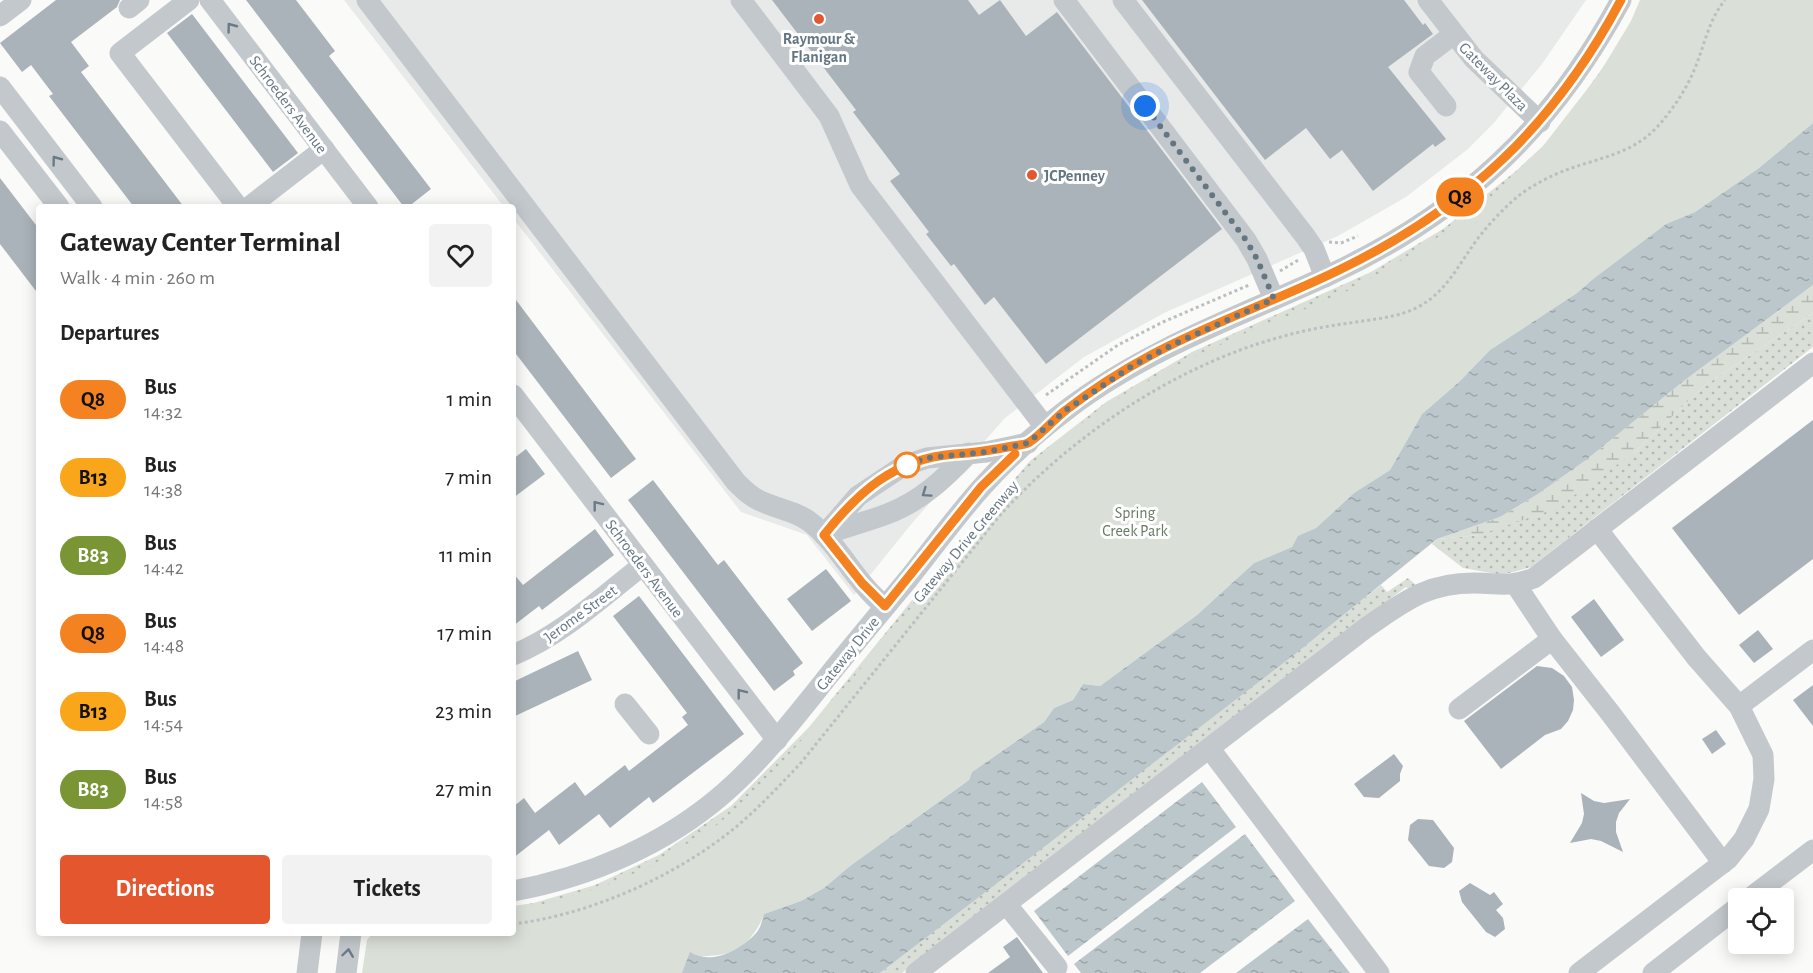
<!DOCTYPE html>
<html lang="en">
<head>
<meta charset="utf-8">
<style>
	body { margin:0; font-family:"Alegreya Sans",sans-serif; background:#f2f2f2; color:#222; height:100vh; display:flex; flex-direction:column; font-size:22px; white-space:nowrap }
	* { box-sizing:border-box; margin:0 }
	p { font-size:20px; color:#767676 }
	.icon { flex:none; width:33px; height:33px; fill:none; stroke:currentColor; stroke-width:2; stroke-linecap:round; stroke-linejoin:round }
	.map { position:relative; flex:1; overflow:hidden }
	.sheet { position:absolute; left:36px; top:204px; width:480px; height:732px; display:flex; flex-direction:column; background:#fff; border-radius:6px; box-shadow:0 3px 15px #0003 }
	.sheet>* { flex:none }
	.badge { padding:0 12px; border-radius:20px; font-size:21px; line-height:39px }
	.buttons { position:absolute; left:1728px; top:888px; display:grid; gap:12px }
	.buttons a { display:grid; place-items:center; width:66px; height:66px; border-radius:6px; background:#fff; box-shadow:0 3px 15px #0003; font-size:30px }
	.you { position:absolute; width:30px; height:30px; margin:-15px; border:4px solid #fff; border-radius:50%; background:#1a73e8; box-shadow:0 0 0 9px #1a73e833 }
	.map>.badge { position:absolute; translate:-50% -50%; box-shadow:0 0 0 3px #fff }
	h2 { padding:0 24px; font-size:22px; line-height:54px }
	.round { display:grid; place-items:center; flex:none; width:63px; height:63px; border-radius:6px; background:#f2f2f2 }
	.head { display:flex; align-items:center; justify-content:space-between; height:102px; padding:0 24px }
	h1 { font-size:28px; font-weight:700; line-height:45px }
	.primary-button { display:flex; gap:12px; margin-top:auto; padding:12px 24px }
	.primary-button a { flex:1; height:69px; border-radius:6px; background:#e4572e; color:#fff; font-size:24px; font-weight:700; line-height:69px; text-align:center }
	.primary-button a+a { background:#f2f2f2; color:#222 }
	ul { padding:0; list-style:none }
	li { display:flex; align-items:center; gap:18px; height:78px; padding:0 24px }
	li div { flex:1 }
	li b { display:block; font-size:22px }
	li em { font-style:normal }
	li .badge { min-width:66px; font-weight:700; text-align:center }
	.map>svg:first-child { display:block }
</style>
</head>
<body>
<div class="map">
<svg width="1813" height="973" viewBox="0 0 1813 973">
	<defs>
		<pattern id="grass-dots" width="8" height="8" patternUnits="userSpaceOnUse" patternTransform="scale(1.5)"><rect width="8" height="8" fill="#dadfd7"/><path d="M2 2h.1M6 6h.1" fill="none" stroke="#b4b9b4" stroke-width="1.8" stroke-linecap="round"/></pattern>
		<pattern id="wetland-marsh" width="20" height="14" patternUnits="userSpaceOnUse" patternTransform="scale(1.5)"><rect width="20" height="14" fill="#dadfd7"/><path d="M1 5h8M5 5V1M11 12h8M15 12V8" fill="none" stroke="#b4b9b4"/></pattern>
		<pattern id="water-ripples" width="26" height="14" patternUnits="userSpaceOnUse" patternTransform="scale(1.5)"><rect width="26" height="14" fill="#bbc7cb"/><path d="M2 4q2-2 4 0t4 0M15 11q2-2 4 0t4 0" fill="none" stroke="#9ca6aa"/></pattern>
	</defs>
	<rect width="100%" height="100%" fill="#fafaf8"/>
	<path fill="#e8e9e9" d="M344 0H1586L1542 64 1493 124 1468 149 1406 197 1338 236 1164 313 1084 357 1005 418 913 522 854 595 807 535 741 512 513 218V207H504Z"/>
	<g fill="url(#grass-dots)">
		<path d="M1630 29 1686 75 783 769 732 818 648 873 573 902 513 915V906L534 903 595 885 659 855 731 806 810 726 942 563 1030 461 1106 402 1192 352 1371 272 1443 229 1516 171 1555 135Z"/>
		<path d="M1813 313V347L1531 567 1502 575 1463 568 1432 544 1437 539 1479 535 1635 452 1704 386Z"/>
		<path d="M1408 578 1416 585 1410 590 1406 587 1149 782 902 973H880L1381 585 1387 592Z"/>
	</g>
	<path fill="url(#wetland-marsh)" d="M1813 285V313L1704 386 1635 452 1555 509 1479 535 1437 539 1500 517 1538 494 1586 460 1685 380Z"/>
	<path fill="#dadfd7" d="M1640 0H1813V123L1759 168 1695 212 1666 224 1593 279 1577 293 1490 350 1459 382 1422 414 1390 470 1354 493 1316 528 1299 536 1292 547 1254 563 1197 615 1100 686 1083 684 1073 700 1054 708 1044 722 972 772 969 780 850 866 824 888 801 901 764 914C759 929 746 947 731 952 710 960 694 949 682 973H362L367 940 373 933H513V910L554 902 607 885 649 867 713 828 757 792 810 730 1010 488 1041 457 1076 427 1128 392 1184 362 1252 330 1338 296 1389 268 1471 216 1536 155 1599 74 1631 21Z"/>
	<g fill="url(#water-ripples)">
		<path d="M1813 123V285L1685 380 1586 460 1538 494 1500 517 1437 539 1295 654 880 973H682L690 952C712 966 741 950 757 932 761 927 762 920 764 914L801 901 824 888 850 866 969 780 972 772 1044 722 1054 708 1073 700 1083 684 1100 686 1197 615 1254 563 1292 547 1298 536 1316 528 1354 493 1390 470 1422 414 1459 382 1490 350 1577 293 1593 279 1666 224 1695 212 1759 168Z"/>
		<path d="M1202 782 1236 827 1068 956 1034 911Z"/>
		<path d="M1245 834 1295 901 1200 973H1081L1074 964Z"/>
		<path d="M1308 919 1350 973H1236Z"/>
	</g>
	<g fill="#aab3b9">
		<path d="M56 0H120L117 7 71 42 89 66 81 72 184 207H134L49 96 53 94 31 65 22 72 0 43Z"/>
		<path d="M246 0H296L335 51 329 56 431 189 408 207H404Z"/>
		<path d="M772 0H968L979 15 1000 0 1026 36 1057 12 1222 229 1046 364 994 297 985 305 954 264 951 266 926 234 929 232 890 181 900 174 853 112 856 110Z"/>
		<path d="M1142 0H1404L1423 25 1425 23 1433 34 1388 67 1446 139 1435 147 1433 144 1373 191 1342 150 1330 159 1306 128 1265 160Z"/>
		<path d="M192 14 298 153 273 172 167 33Z"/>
		<path d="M0 178 39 229V295L0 244Z"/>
		<path d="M513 296 636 459 611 478 513 350Z"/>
		<path d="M1813 420V559L1739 615 1672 528Z"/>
		<path d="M526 449 545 474 513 498V459Z"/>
		<path d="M653 480 718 565 724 560 803 663 793 671 795 675 774 691 628 500Z"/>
		<path d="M595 529 614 555 542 610 539 606 513 626V573L523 585Z"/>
		<path d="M826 569 851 601 812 631 787 599Z"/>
		<path d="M639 596 744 734 653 803 649 797 610 828 599 814 559 845 549 830 513 858V807L524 798 535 813 575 782 585 796 625 765 629 771 688 725 682 717 687 713 613 616Z"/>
		<path d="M1594 599 1624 640 1601 657 1571 617Z"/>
		<path d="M1758 630 1773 649 1754 663 1739 645Z"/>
		<path d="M578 651 592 680 513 717V682Z"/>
		<path d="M1537 666 1552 668 1564 676 1572 687 1574 700 1573 710 1568 721 1561 729 1545 735 1501 769 1464 721Z"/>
		<path d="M1813 685V726L1793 700Z"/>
		<path d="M1716 730 1726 744 1712 754 1702 739Z"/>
		<path d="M1394 754 1403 766 1400 774V781L1379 798 1364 797 1354 784Z"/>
		<path d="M1581 793 1594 801 1604 803 1630 799 1619 813 1616 822V832L1623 852 1601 841 1591 839 1570 843 1582 823 1584 814Z"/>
		<path d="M1418 819 1433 820 1454 848 1452 862 1444 868 1429 866 1408 840 1410 825Z"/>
		<path d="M1470 883 1490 895 1494 892 1503 904 1496 910 1503 918 1505 929 1495 937 1486 932 1462 902 1459 891Z"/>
		<path d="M1017 937 1043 973H988L1010 957 1003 947Z"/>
	</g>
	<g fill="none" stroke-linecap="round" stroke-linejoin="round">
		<g stroke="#bbbfc2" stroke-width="3" stroke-dasharray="3 3" stroke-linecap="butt">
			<path d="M1329 242 1341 243 1358 236"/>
			<path d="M1280 271 1300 259"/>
			<path d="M1046 395 1118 345 1163 322 1249 285"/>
			<path d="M513 924C588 915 672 878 731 831 756 811 778 787 800 764L1001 514C1073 435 1174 367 1277 338 1301 331 1326 326 1350 323 1373 319 1397 318 1418 307 1448 291 1459 263 1479 237 1490 223 1503 209 1517 197 1531 186 1550 176 1566 170 1598 158 1633 154 1658 126 1674 108 1688 87 1697 63 1705 42 1710 18 1725 0"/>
		</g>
		<g stroke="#c3c8cc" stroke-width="21">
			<path d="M189 0 120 53 238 207"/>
			<path d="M210 0 368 207"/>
			<path d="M367 0 736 482C744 490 752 498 763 502 778 509 796 511 810 522 840 545 855 583 885 606"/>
			<path d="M741 0 829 116 860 185 1045 427"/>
			<path d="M1064 0 1246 240 1257 259 1274 299"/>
			<path d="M1123 0 1305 236 1314 249 1325 277"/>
			<path d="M1428 0 1474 59 1540 122"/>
			<path d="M129 8 139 0"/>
			<path d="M0 16 21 0"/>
			<path d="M0 87 92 207"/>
			<path d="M1446 106 1419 72 1425 56 1454 34"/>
			<path d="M0 131 59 207"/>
			<path d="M249 207 324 149"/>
			<path d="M513 395 777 740"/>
			<path d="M824 535 858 496 903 466 927 458 986 452 1028 443"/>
			<path d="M824 535C845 527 866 522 887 514 921 501 944 479 969 453"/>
			<path d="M1516 585 1552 639 1611 714 1723 863"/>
			<path d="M513 655C562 635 602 597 643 565"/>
			<path d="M625 704 649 734"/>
			<path d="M1739 706 1813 650"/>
			<path d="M1459 709 1552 639"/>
			<path d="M1210 749 1379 973"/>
			<path d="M513 891C589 877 664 845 723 794 762 760 793 720 825 680 853 645 881 612 909 578 933 548 956 516 982 487 1008 458 1038 431 1069 408 1147 349 1240 316 1329 275 1462 213 1551 130 1621 0"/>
			<path d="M1750 898 1813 850"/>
			<path d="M1007 905 1057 967"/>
			<path d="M307 973 312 933"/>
			<path d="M346 973 351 933"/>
			<path d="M916 973 1367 627C1404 602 1426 583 1474 583 1500 583 1507 588 1534 578L1813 363"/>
			<path d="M1579 973 1728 859 1744 839 1759 809 1764 779 1763 755 1739 706 1696 657 1597 529"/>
			<path d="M1653 973 1738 907"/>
		</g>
	</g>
	<defs><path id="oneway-chevron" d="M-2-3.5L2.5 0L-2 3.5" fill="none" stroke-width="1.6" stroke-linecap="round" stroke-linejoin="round" transform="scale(1.5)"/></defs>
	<g stroke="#6a7a87">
		<use href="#oneway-chevron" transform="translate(231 27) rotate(-127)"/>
		<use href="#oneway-chevron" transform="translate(56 160) rotate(-127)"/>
		<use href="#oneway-chevron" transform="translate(926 493) rotate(145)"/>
		<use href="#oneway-chevron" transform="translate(597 505) rotate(-128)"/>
		<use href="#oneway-chevron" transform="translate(741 693) rotate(-128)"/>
		<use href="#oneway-chevron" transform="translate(348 953) rotate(-82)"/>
	</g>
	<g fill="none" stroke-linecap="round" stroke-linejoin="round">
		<g stroke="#fff" stroke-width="14">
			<path id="line" d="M1015 454 981 487 885 606 862 583 824 535C859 491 895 459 954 454 974 453 993 450 1013 446 1018 445 1024 445 1028 443 1038 438 1055 418 1066 410 1093 389 1123 370 1153 354 1213 322 1278 300 1339 270 1467 208 1554 126 1621 0"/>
		</g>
		<use href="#line" stroke="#f58220" stroke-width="9"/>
		<path stroke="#657683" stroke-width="6" stroke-dasharray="0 10.8" d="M907 465 903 466 927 458 986 452 1028 443 1066 410 1132 366 1174 344 1274 299 1257 259 1246 240 1145 106"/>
	</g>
	<g fill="#e4572e" stroke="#fff" stroke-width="2">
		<circle cx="819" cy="19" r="6"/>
		<circle cx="1032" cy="175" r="6"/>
	</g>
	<circle fill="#fff" stroke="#f58220" stroke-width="3" cx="907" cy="465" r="12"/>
	<g text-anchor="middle" stroke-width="6" stroke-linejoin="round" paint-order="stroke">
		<g font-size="16" font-weight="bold" fill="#657683" stroke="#fff">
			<text x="819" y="44">Raymour &amp;<tspan x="819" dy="18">Flanigan</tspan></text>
			<text x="1044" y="181" text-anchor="start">JCPenney</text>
		</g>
		<g font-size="16" fill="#657683" stroke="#fff">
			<text transform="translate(1494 76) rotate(45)" y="6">Gateway Plaza</text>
			<text transform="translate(289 104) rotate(53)" y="6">Schroeders Avenue</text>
			<text transform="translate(965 541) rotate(-50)" y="6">Gateway Drive Greenway</text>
			<text transform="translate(645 568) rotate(53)" y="6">Schroeders Avenue</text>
			<text transform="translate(580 613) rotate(-36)" y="6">Jerome Street</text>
			<text transform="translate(847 653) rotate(-51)" y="6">Gateway Drive</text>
		</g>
		<g font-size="16" fill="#687a64" stroke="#fff">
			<text x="1135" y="518">Spring<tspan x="1135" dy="18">Creek Park</tspan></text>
		</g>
	</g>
</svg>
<div class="buttons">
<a><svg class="icon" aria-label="locate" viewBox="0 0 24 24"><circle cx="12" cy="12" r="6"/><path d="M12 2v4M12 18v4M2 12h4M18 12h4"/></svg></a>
</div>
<div class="you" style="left:1145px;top:106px"></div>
<b class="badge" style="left:1460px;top:197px;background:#f58220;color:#111">Q8</b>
<section class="sheet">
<div class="head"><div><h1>Gateway Center Terminal</h1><p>Walk · 4 min · 260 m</p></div><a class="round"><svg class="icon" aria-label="heart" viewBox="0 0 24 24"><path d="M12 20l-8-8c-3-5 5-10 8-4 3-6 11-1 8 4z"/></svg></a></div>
<h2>Departures</h2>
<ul>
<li><span class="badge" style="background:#f58220;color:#111">Q8</span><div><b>Bus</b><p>14:32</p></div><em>1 min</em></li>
<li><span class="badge" style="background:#faa61a;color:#111">B13</span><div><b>Bus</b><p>14:38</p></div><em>7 min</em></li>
<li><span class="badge" style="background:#799534;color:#fff">B83</span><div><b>Bus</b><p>14:42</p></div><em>11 min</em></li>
<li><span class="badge" style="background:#f58220;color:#111">Q8</span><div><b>Bus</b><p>14:48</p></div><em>17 min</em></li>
<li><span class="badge" style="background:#faa61a;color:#111">B13</span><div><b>Bus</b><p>14:54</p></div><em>23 min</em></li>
<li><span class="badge" style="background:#799534;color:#fff">B83</span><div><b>Bus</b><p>14:58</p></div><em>27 min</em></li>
</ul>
<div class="primary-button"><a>Directions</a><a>Tickets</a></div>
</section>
</div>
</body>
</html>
